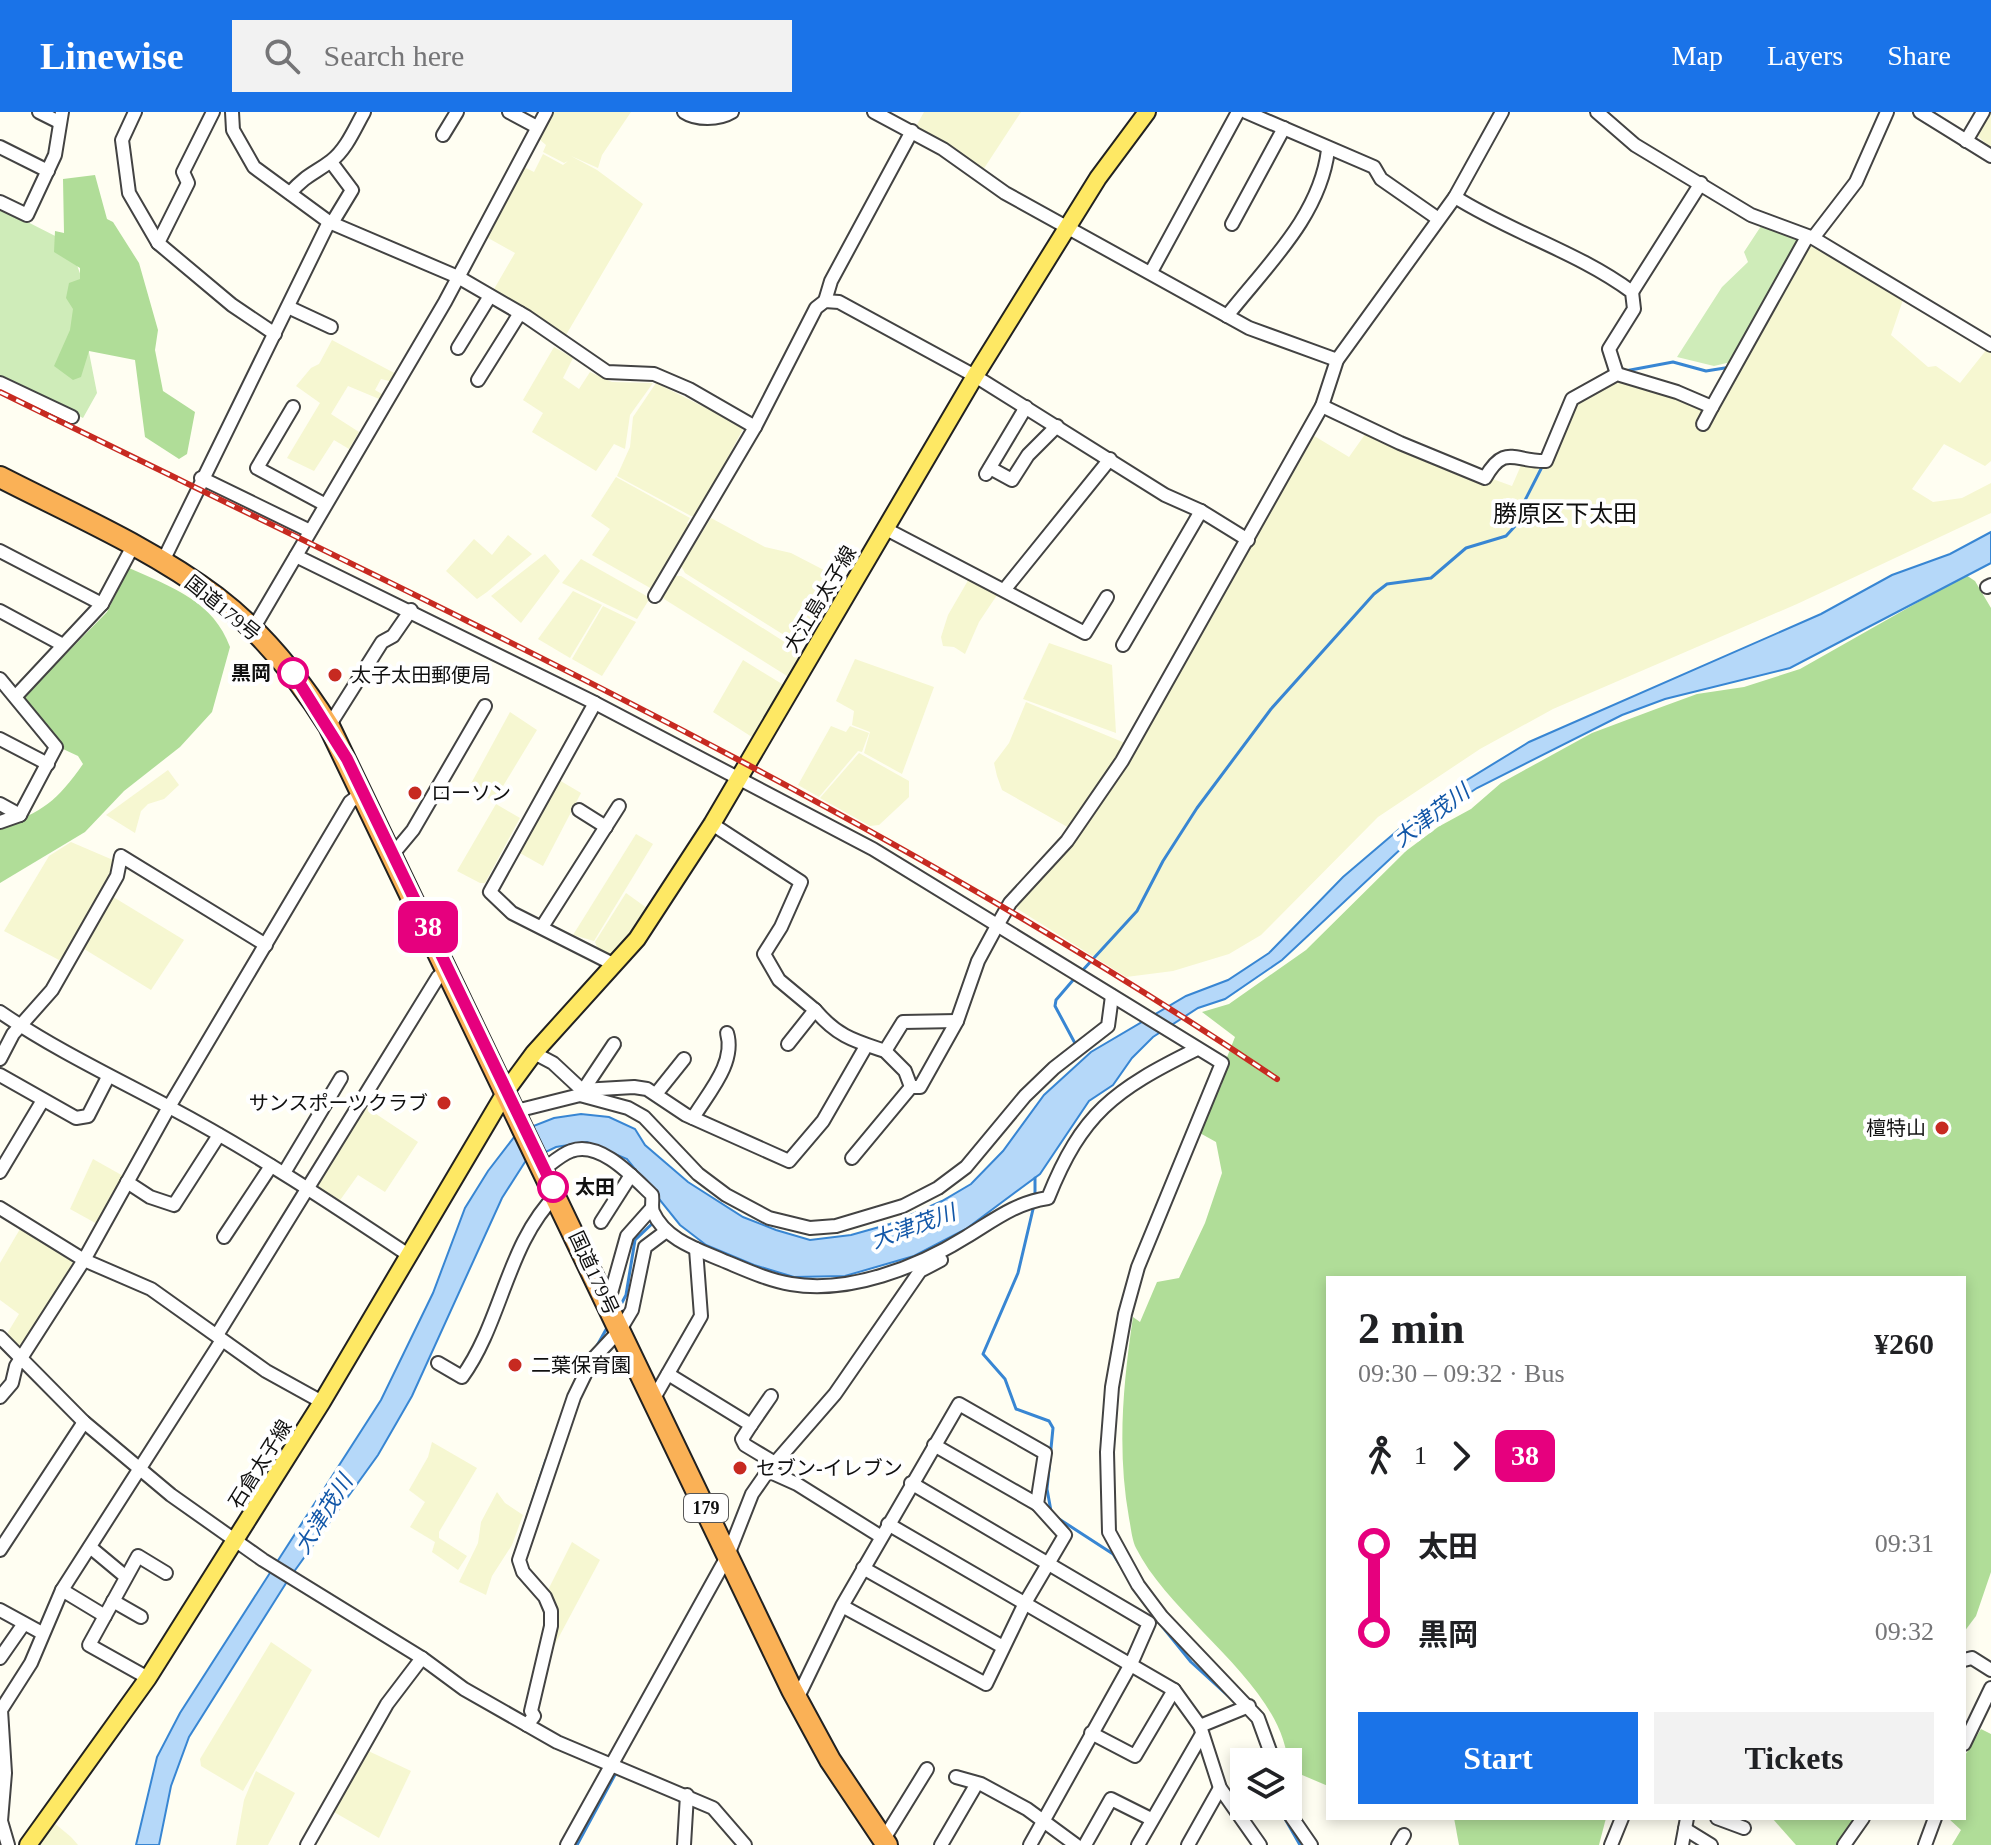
<!DOCTYPE html>
<html lang="en">
<head>
<meta charset="utf-8">
<style>
	body { margin:0; font-family:"Times New Roman","Noto Sans JP",serif; background:#f2f2f2; color:#202124; height:100vh; display:flex; flex-direction:column; font-size:30px; white-space:nowrap }
	* { box-sizing:border-box; margin:0 }
	p { font-size:26px; color:#757577 }
	.icon { flex:none; width:44px; height:44px; fill:none; stroke:currentColor; stroke-width:2; stroke-linecap:round; stroke-linejoin:round }
	.map { position:relative; flex:1; overflow:hidden }
	.drawer { position:absolute; left:1326px; top:1164px; width:640px; height:544px; display:flex; flex-direction:column; background:#fff; border-radius:0px; box-shadow:0 4px 12px #0003 }
	.drawer>* { flex:none }
	.badge { padding:0 16px; border-radius:12px; font-size:28px; line-height:52px }
	.buttons { position:absolute; left:1230px; top:1636px; display:grid; gap:16px }
	.buttons a { display:grid; place-items:center; width:72px; height:72px; border-radius:0px; background:#fff; box-shadow:0 4px 12px #0003; font-size:40px }
	.map>.badge { position:absolute; translate:-50% -50%; box-shadow:0 0 0 4px #fff }
	.legs { display:flex; align-items:center; gap:12px; height:88px; padding:0 32px; font-size:26px }
	.legs p { margin-inline-start:auto }
	.summary { display:flex; align-items:center; justify-content:space-between; height:136px; padding:0 32px }
	h1 { font-size:44px; font-weight:700; line-height:60px }
	.cta { display:flex; gap:16px; margin-top:auto; padding:16px 32px }
	.cta a { flex:1; height:92px; border-radius:0px; background:#1a73e8; color:#fff; font-size:32px; font-weight:700; line-height:92px; text-align:center }
	.cta a+a { background:#f2f2f2; color:#202124 }
	ul { padding:0 32px; list-style:none }
	li { display:flex; align-items:center; gap:28px; height:88px; font-size:30px }
	li i { display:grid; place-items:center; width:12px; height:100%; margin:0 10px; background:currentColor }
	li i::after { content:''; width:20px; height:20px; margin:-10px; border:6px solid; border-radius:50%; background:#fff }
	li p { margin-inline-start:auto }
	li:first-child i { background:linear-gradient(#0000 50%,currentColor 0) }
	li:last-child i { background:linear-gradient(currentColor 50%,#0000 0) }
	header { display:flex; align-items:center; gap:48px; box-sizing:border-box; height:112px; padding:0 40px; background:#1a73e8; color:#fff }
	header strong { font-size:38px }
	nav { display:flex; gap:44px; margin-inline-start:auto; font-size:28px }
	.search { width:560px; height:72px; background:#f2f2f2; display:flex; align-items:center; gap:20px; box-sizing:border-box; padding:0 28px; border-radius:0px; color:#757577; font-size:30px }
	.map>svg:first-child { display:block }
</style>
</head>
<body>
<header>
<strong>Linewise</strong>
<div class="search"><svg class="icon" aria-label="search" viewBox="0 0 24 24"><circle cx="10" cy="10" r="6"/><path d="M15 15l6 6"/></svg>Search here</div>
<nav><a>Map</a><a>Layers</a><a>Share</a></nav>
</header>
<div class="map">
<svg width="1991" height="1733" viewBox="0 0 1991 1733">
	<rect width="100%" height="100%" fill="#fffef2"/>
	<g fill="#f6f7d1">
		<path d="M549 0H631L602 43 598 56 571 44 597 58 643 92 566 223 561 225 490 184 515 141 481 122 522 54 534 60 543 42 563 53 568 49 564 51 543 40 546 33 539 27V18Z"/>
		<path d="M924 0H1021L983 58 915 16Z"/>
		<path d="M1991 0V37L1977 23Z"/>
		<path d="M1812 131 1904 185 1891 223 1928 255 1936 254 1960 271 1987 237 1991 240V349L1985 354 1944 332 1912 377 1933 390 1962 386 1991 371V401L1797 492 1553 597 1480 637 1378 705 1261 823 1229 842 1173 859 1126 865 1013 794 1135 636 1311 322 1349 345 1366 321 1512 374 1522 351 1550 354 1565 308 1579 286 1620 265 1682 283 1717 298Z"/>
		<path d="M332 228 400 264 397 271 381 267 375 278 387 285 384 289 348 274 331 302 359 320 349 337 334 328 314 359 287 346 320 291 296 274 311 256 319 252Z"/>
		<path d="M554 235 573 246 563 266 579 277 590 260 612 270 653 271 630 303 625 337 614 332 596 359 532 320 543 301 523 288Z"/>
		<path d="M656 271 744 315 697 404H691L617 364 630 335 633 305Z"/>
		<path d="M616 365 690 406 687 411 691 414 652 477 592 443 610 417 591 404Z"/>
		<path d="M711 406 765 435 791 441 847 470 813 529 805 526 800 533 685 461 681 454Z"/>
		<path d="M508 423 532 442 487 480 477 487 446 459 474 427 492 443Z"/>
		<path d="M545 442 560 459 521 511 491 484Z"/>
		<path d="M581 447 650 486 637 507 562 471Z"/>
		<path d="M674 464H681L805 543 794 562 787 564 664 487 662 483Z"/>
		<path d="M970 465 999 480 979 510 965 542 954 535 943 534 941 525 948 503Z"/>
		<path d="M573 479 602 493 570 546 538 527Z"/>
		<path d="M603 494 636 510 602 564 572 547Z"/>
		<path d="M1049 531 1112 553 1116 621 1023 587Z"/>
		<path d="M855 547 934 575 902 662 864 641 870 620 852 613 854 599 836 589Z"/>
		<path d="M743 548 787 575 755 627 713 600Z"/>
		<path d="M1026 590 1125 631 1071 717 1002 678 997 664 994 651 1009 631Z"/>
		<path d="M510 600 537 618 494 689 468 677Z"/>
		<path d="M831 614 846 620 850 614 869 621 862 640 858 639 819 685 798 673Z"/>
		<path d="M859 641 909 669V685L879 713 870 714 820 686Z"/>
		<path d="M168 658 179 673 164 687 148 692 141 699 135 721 106 703Z"/>
		<path d="M559 668 581 681 543 754 518 740Z"/>
		<path d="M496 692 520 706 485 771H480L457 759Z"/>
		<path d="M636 722 653 732 594 829 573 823Z"/>
		<path d="M71 730 113 748 112 762 64 847 59 848 4 819 49 744Z"/>
		<path d="M626 781 651 799 612 844 597 835 595 830Z"/>
		<path d="M110 783 184 828 151 878 81 835Z"/>
		<path d="M361 992 418 1030 385 1080 358 1063 338 1091 312 1074Z"/>
		<path d="M93 1047 125 1065 99 1113 70 1097Z"/>
		<path d="M20 1117 77 1153 18 1239 5 1225 19 1202 0 1188V1151Z"/>
		<path d="M432 1330 477 1356 439 1420V1426L467 1444 458 1458 432 1440 435 1430 410 1415 425 1390 409 1378 428 1345Z"/>
		<path d="M497 1380 505 1391 523 1403 512 1433 492 1464 486 1483 459 1470 478 1431 481 1410Z"/>
		<path d="M572 1430 600 1448 553 1536 549 1476Z"/>
		<path d="M271 1530 312 1558 243 1679 201 1654 200 1647Z"/>
		<path d="M362 1636 411 1659 379 1726 334 1700 330 1692Z"/>
		<path d="M256 1659 295 1681 268 1733H236L244 1688Z"/>
		<path d="M53 1710 71 1725 78 1733H37Z"/>
	</g>
	<g fill="#cfecb9">
		<path d="M0 96 69 131 86 178 84 215 97 281 83 306 0 264Z"/>
		<path d="M1763 111 1801 129 1735 249 1714 254 1677 245 1722 175 1748 150 1744 140Z"/>
	</g>
	<g fill="#b0dd98">
		<path d="M95 63 107 107 113 110 139 151 158 218 155 238 163 279 195 300 187 342 179 347 145 325 135 248 89 239 81 265 73 268 54 254 70 218 73 197 66 186 69 171 80 167V156L54 140 55 119 64 121 63 67Z"/>
		<path d="M129 456C172 475 214 490 230 535L212 600 180 635 124 679 85 720 0 771V715C43 700 57 689 83 652L78 644 63 637 23 586 107 500Z"/>
		<path d="M1966 463 1975 469 1991 496V1460L1976 1504 1964 1520V1166H1328V1674L1288 1657C1288 1576 1173 1510 1136 1436 1132 1428 1131 1416 1129 1406 1117 1339 1123 1272 1133 1205L1140 1210 1157 1170 1179 1166 1205 1111 1222 1061 1216 1030 1198 1020 1222 972 1220 963 1235 925 1202 900 1229 892 1306 838 1406 739 1438 715 1471 697 1501 671 1592 621 1656 597 1697 582 1744 575 1800 557Z"/>
		<path d="M1981 1617 1991 1622V1733H1952L1961 1718 1948 1706H1964V1645Z"/>
		<path d="M1454 1706H1606L1599 1733H1459Z"/>
		<path d="M1772 1706H1857L1844 1733H1796Z"/>
	</g>
	<path fill="#b5d8f9" stroke="#3886d3" stroke-width="2" d="M1991 420V451L1790 556 1665 587 1622 603 1477 676 1437 703 1282 848 1225 887 1198 896 1153 925 1132 946 1113 973 1089 989 1040 1062 966 1117 914 1144 845 1164 794 1165 754 1153 706 1133 680 1113 627 1047 587 1030 556 1035 525 1050 502 1086 412 1284 378 1343 288 1468 189 1625 171 1674 159 1733H136L157 1645 180 1601 381 1288 433 1181 465 1096 488 1059 518 1020 554 1006 581 1002 609 1005 635 1017 645 1033 688 1070 743 1105 776 1118 810 1128 851 1123 890 1112 942 1089 971 1072 1003 1039 1044 983 1091 940 1186 884 1228 868 1269 841 1343 765 1431 690 1529 630 1821 502 1892 463 1950 442Z"/>
	<g fill="none" stroke-linecap="round" stroke-linejoin="round">
		<g stroke="#3886d3" stroke-width="3">
			<path d="M1625 259 1673 250 1706 259 1731 255"/>
			<path d="M1571 282 1599 265"/>
			<path d="M1550 324 1566 287"/>
			<path d="M1082 859 1137 799 1163 749 1197 696 1271 597 1374 482 1387 472 1431 466 1466 436 1506 424 1516 413 1517 404 1544 351"/>
			<path d="M1074 867 1056 888 1055 894 1077 935"/>
			<path d="M1035 1066V1086"/>
			<path d="M1034 1093 1018 1161 983 1242 1005 1267 1016 1297 1049 1309 1053 1316 1047 1377 1051 1399"/>
			<path d="M618 1198 626 1183 635 1128 655 1109"/>
			<path d="M594 1239 608 1214"/>
			<path d="M1056 1405 1113 1442 1145 1492"/>
			<path d="M517 1436 546 1348"/>
			<path d="M1157 1508 1191 1550 1237 1592"/>
			<path d="M1280 1698 1300 1733"/>
			<path d="M577 1733 617 1659"/>
		</g>
		<g stroke="#434343" stroke-width="16">
			<g id="minor">
				<path d="M39 0 59 10"/>
				<path d="M135 0 122 28 129 81 158 131 232 193 275 222"/>
				<path d="M232 0 233 18 254 55 329 110 458 165 527 205 607 260 654 262 689 277 755 315"/>
				<path d="M509 0 537 15"/>
				<path d="M684 0C696 8 719 8 732 0"/>
				<path d="M874 0 943 37 1005 81 1249 216 1337 248"/>
				<path d="M1246 0 1374 55 1381 67 1437 106"/>
				<path d="M1597 0 1635 33 1751 103 1813 126 1991 233"/>
				<path d="M1920 0 1991 44"/>
				<path d="M443 23 457 0"/>
				<path d="M1966 29 1983 0"/>
				<path d="M0 35 48 59"/>
				<path d="M331 50 352 78 332 111"/>
				<path d="M290 81C307 62 314 62 331 49 346 38 355 16 364 0"/>
				<path d="M1455 85C1512 121 1578 140 1632 180L1634 197 1609 237 1617 262"/>
				<path d="M0 90 27 103 55 43 62 0"/>
				<path d="M1232 112 1284 16"/>
				<path d="M1813 126 1856 70 1887 0"/>
				<path d="M158 131 188 71 183 60 213 0"/>
				<path d="M1151 160 1238 0"/>
				<path d="M1632 180 1701 71"/>
				<path d="M825 189 831 169 912 19"/>
				<path d="M288 195 331 215"/>
				<path d="M1227 204C1267 153 1320 104 1328 38"/>
				<path d="M458 236 490 184"/>
				<path d="M478 268 520 201"/>
				<path d="M0 271 72 305"/>
				<path d="M1322 294 1400 331 1485 366C1505 331 1514 350 1546 349L1572 287 1617 262 1677 280 1712 295 1807 125"/>
				<path d="M293 295 257 356 324 392"/>
				<path d="M1703 312 1712 295"/>
				<path d="M990 356 1012 368 1028 343 1057 314"/>
				<path d="M986 362 1026 295"/>
				<path d="M201 366 310 419"/>
				<path d="M886 417 1085 521 1107 485"/>
				<path d="M0 439 102 492"/>
				<path d="M296 444 595 591 873 737 1222 951 1138 1155 1125 1202 1112 1275 1107 1340 1109 1420 1138 1473 1162 1505 1258 1606 1274 1650"/>
				<path d="M162 451 329 110"/>
				<path d="M1987 475 1991 473"/>
				<path d="M1005 477 1110 347"/>
				<path d="M655 484 755 315 816 196 825 189 839 190 975 264 1165 383 1201 399 1248 428"/>
				<path d="M0 499 63 533"/>
				<path d="M253 517 445 190 546 0"/>
				<path d="M1123 533 1201 399"/>
				<path d="M0 567 56 635 20 703 0 710"/>
				<path d="M16 584 102 492 133 434"/>
				<path d="M595 591 490 780 512 801 615 853"/>
				<path d="M329 614 382 530 393 524 411 498"/>
				<path d="M0 627 48 652"/>
				<path d="M0 692 20 703"/>
				<path d="M579 698 606 715"/>
				<path d="M712 712 801 770 781 815 764 842 779 868 815 898 788 932"/>
				<path d="M393 742 413 718 485 594"/>
				<path d="M542 815 619 694"/>
				<path d="M815 898C838 925 855 929 885 939L905 959 911 975"/>
				<path d="M0 900C54 937 113 965 171 996 254 1040 332 1092 410 1144"/>
				<path d="M885 939 903 910 957 909"/>
				<path d="M534 941 553 951 582 978 634 975 647 977 686 1003 789 1049 823 1009 865 936"/>
				<path d="M0 947 13 922 52 878 117 764 121 744 266 833"/>
				<path d="M0 963 76 1006 88 1004 108 965"/>
				<path d="M656 982 684 947"/>
				<path d="M580 983 614 932"/>
				<path d="M516 999 580 983 628 996 644 1005 698 1062 726 1083 769 1106 810 1116 836 1114 903 1094 938 1076 966 1055 1025 984 1054 956 1108 914 1112 884"/>
				<path d="M693 1006C708 981 736 951 727 921"/>
				<path d="M852 1046 911 975H920L957 909 978 849 998 812 1010 791 1067 729 1122 649 1322 294 1337 248 1455 85 1502 0"/>
				<path d="M544 1057C552 1051 562 1042 571 1039 600 1028 633 1065 652 1083 653 1089 651 1095 653 1100 665 1127 696 1137 722 1148 744 1157 767 1168 791 1172 849 1182 918 1155 966 1125 994 1108 1015 1091 1048 1086 1082 1001 1114 978 1195 938"/>
				<path d="M0 1060 43 988"/>
				<path d="M284 1061 341 966"/>
				<path d="M127 1070 150 1085 174 1093 219 1023"/>
				<path d="M0 1096 84 1148 151 1177 266 1259 322 1290"/>
				<path d="M601 1110 631 1063"/>
				<path d="M224 1125 271 1054"/>
				<path d="M608 1192 627 1124 651 1097"/>
				<path d="M217 1223 438 865 448 857"/>
				<path d="M0 1225 84 1310 171 1383 263 1448 422 1546 464 1577 557 1630 713 1696 745 1733"/>
				<path d="M438 1251 462 1265C502 1210 507 1131 557 1082"/>
				<path d="M668 1262 751 1313 742 1327 745 1333 775 1351"/>
				<path d="M0 1285 12 1271 16 1254 84 1148 169 995 350 690 363 680"/>
				<path d="M654 1286 701 1204 696 1137"/>
				<path d="M751 1313 771 1284"/>
				<path d="M934 1333 1037 1392"/>
				<path d="M768 1359 797 1372 880 1424"/>
				<path d="M911 1371 1149 1511 1131 1552 1030 1733"/>
				<path d="M888 1412 1174 1578 1200 1614 1220 1676 1260 1733"/>
				<path d="M90 1435 126 1465"/>
				<path d="M0 1438 84 1310"/>
				<path d="M863 1456 1003 1535"/>
				<path d="M62 1478 105 1504"/>
				<path d="M113 1489 141 1505"/>
				<path d="M0 1498 42 1521"/>
				<path d="M0 1546 23 1513"/>
				<path d="M1964 1548 1972 1546 1991 1558"/>
				<path d="M148 1566 89 1533 138 1444 166 1461"/>
				<path d="M797 1587 842 1494 959 1292 1045 1341 1037 1392 1065 1423 1025 1491 986 1572 842 1494"/>
				<path d="M527 1613 534 1604 531 1599 551 1514V1499L545 1485 523 1460 519 1448 574 1285 592 1248 620 1218 632 1198 645 1135 665 1120"/>
				<path d="M1200 1614 1249 1594"/>
				<path d="M1091 1621 1135 1644 1174 1578"/>
				<path d="M1964 1632 1991 1576"/>
				<path d="M956 1665 981 1672 1027 1697 1076 1733"/>
				<path d="M1284 1694 1311 1733"/>
				<path d="M1717 1706 1744 1716"/>
				<path d="M1685 1717 1711 1733"/>
				<path d="M882 1730 927 1657"/>
				<path d="M8 1733 1 1709 5 1661 1 1598 31 1551 62 1478 222 1228"/>
				<path d="M307 1733 387 1592 422 1546"/>
				<path d="M567 1733 728 1443 752 1382 768 1359 835 1282 920 1159 941 1148"/>
				<path d="M684 1733 687 1683"/>
				<path d="M941 1733 976 1673"/>
				<path d="M1085 1733 1111 1687 1151 1707"/>
				<path d="M1138 1733 1202 1622"/>
				<path d="M1188 1733 1220 1676"/>
				<path d="M1398 1733 1404 1723"/>
				<path d="M1611 1733 1622 1706"/>
				<path d="M1682 1733 1687 1706"/>
				<path d="M1844 1733 1863 1706"/>
				<path d="M1925 1733 1935 1706"/>
			</g>
		</g>
		<g stroke="#212121" stroke-width="20">
			<path id="major" d="M28 1733 148 1566 322 1290 506 979 534 941 637 827 712 712 975 264 1098 66 1147 0"/>
		</g>
		<g stroke="#212121" stroke-width="24">
			<path id="highway" d="M0 365C72 402 151 436 216 485 262 520 298 565 329 614L792 1578 830 1648 887 1733"/>
		</g>
		<use href="#minor" stroke="#fff" stroke-width="12"/>
		<use href="#major" stroke="#fee864" stroke-width="16"/>
		<use href="#highway" stroke="#fab156" stroke-width="20"/>
		<g stroke="#c72a21" stroke-width="6">
			<path id="rail" d="M0 280C433 493 876 696 1277 967"/>
		</g>
		<use href="#rail" stroke="#fff" stroke-width="3" stroke-dasharray="9" stroke-linecap="butt"/>
	</g>
	<g fill="none" stroke-linecap="round" stroke-linejoin="round">
		<g stroke="#fff" stroke-width="18">
			<path id="line-1" d="M293 561 347 647 553 1075"/>
		</g>
		<use href="#line-1" stroke="#e6007e" stroke-width="12"/>
	</g>
	<g fill="#fff" stroke="#e6007e" stroke-width="4">
		<circle cx="293" cy="561" r="14"/>
		<circle cx="553" cy="1075" r="14"/>
	</g>
	<g fill="#c72a21" stroke="#fff" stroke-width="3">
		<circle cx="335" cy="563" r="8"/>
		<circle cx="415" cy="681" r="8"/>
		<circle cx="444" cy="991" r="8"/>
		<circle cx="1942" cy="1016" r="8"/>
		<circle cx="515" cy="1253" r="8"/>
		<circle cx="740" cy="1356" r="8"/>
	</g>
	<g text-anchor="middle" stroke-width="8" stroke-linejoin="round" paint-order="stroke">
		<rect fill="#fff" stroke="#585858" stroke-width="2" x="684" y="1382" width="44" height="28" rx="6"/>
		<g font-size="18" font-weight="bold" fill="#101010">
			<text x="706" y="1402">179</text>
		</g>
		<g font-size="20" fill="#101010" stroke="#fff">
			<text transform="translate(820 487) rotate(-59)" y="7">大江島太子線</text>
			<text transform="translate(223 496) rotate(39)" y="7">国道179号</text>
			<text transform="translate(594 1161) rotate(65)" y="7">国道179号</text>
			<text transform="translate(260 1352) rotate(-58)" y="7">石倉太子線</text>
		</g>
		<g font-size="20" font-weight="bold" fill="#101010" stroke="#fff" text-anchor="end">
			<text x="271" y="568">黒岡</text>
			<text x="575" y="1082" text-anchor="start">太田</text>
		</g>
		<g font-size="20" fill="#101010" stroke="#fff" text-anchor="start">
			<text x="351" y="570">太子太田郵便局</text>
			<text x="431" y="688">ローソン</text>
			<text x="428" y="998" text-anchor="end">サンスポーツクラブ</text>
			<text x="1926" y="1023" text-anchor="end">檀特山</text>
			<text x="531" y="1260">二葉保育園</text>
			<text x="756" y="1363">セブン-イレブン</text>
		</g>
		<g font-size="22" font-style="italic" fill="#1257a8" stroke="#fff">
			<text transform="translate(1431 703) rotate(-37)" y="8">大津茂川</text>
			<text transform="translate(913 1114) rotate(-20)" y="8">大津茂川</text>
			<text transform="translate(323 1402) rotate(-58)" y="8">大津茂川</text>
		</g>
		<g font-size="24" fill="#101010" stroke="#fff">
			<text x="1565" y="410">勝原区下太田</text>
		</g>
	</g>
</svg>
<div class="buttons">
<a><svg class="icon" aria-label="layers" viewBox="0 0 24 24"><path d="M12 4l9 5-9 5-9-5zM3 14l9 5 9-5"/></svg></a>
</div>
<b class="badge" style="left:428px;top:815px;background:#e6007e;color:#fff">38</b>
<section class="drawer">
<div class="summary"><div><h1>2 min</h1><p>09:30 – 09:32 · Bus</p></div><b>¥260</b></div>
<div class="legs"><svg class="icon" aria-label="walk" viewBox="0 0 24 24"><circle cx="13" cy="4" r="2"/><path d="M13 8l-2 6 4 7M11 14l-3 7M7 12l3-4h3l4 4"/></svg>1<svg class="icon" aria-label="forward" viewBox="0 0 24 24"><path d="M9 5l7 7-7 7"/></svg><b class="badge" style="background:#e6007e;color:#fff">38</b></div>
<ul>
<li><i style="color:#e6007e"></i><b>太田</b><p>09:31</p></li>
<li><i style="color:#e6007e"></i><b>黒岡</b><p>09:32</p></li>
</ul>
<div class="cta"><a>Start</a><a>Tickets</a></div>
</section>
</div>
</body>
</html>
